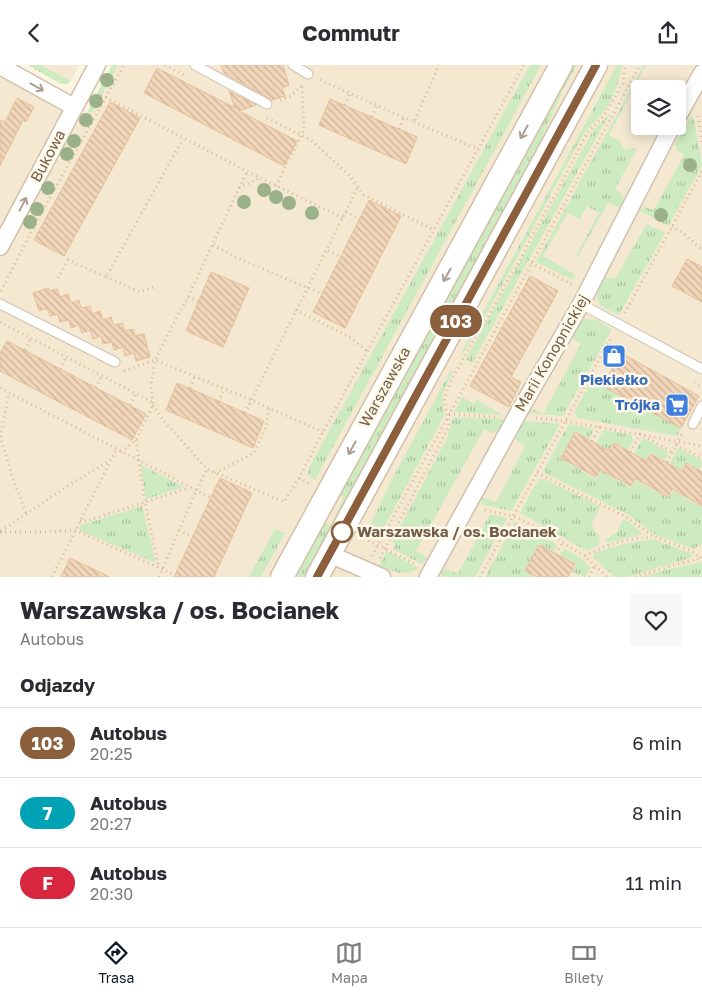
<!DOCTYPE html>
<html lang="pl">
<head>
<meta charset="utf-8">
<style>
	body { margin:0; font-family:"Golos Text",sans-serif; background:#f7f7f7; color:#2b2b33; height:100vh; display:flex; flex-direction:column; font-size:19px; white-space:nowrap }
	* { box-sizing:border-box; margin:0 }
	p { font-size:16px; color:#7c7c81 }
	.icon { flex:none; width:28px; height:28px; fill:none; stroke:currentColor; stroke-width:2; stroke-linecap:round; stroke-linejoin:round }
	.map { position:relative; height:512px; overflow:hidden }
	.details { display:flex; flex-direction:column; background:#fff; flex:1 }
	.details>* { flex:none }
	.badge { padding:0 10px; border-radius:16px; font-size:18px; line-height:32px }
	.buttons { position:absolute; left:631px; top:15px; display:grid; gap:10px }
	.buttons a { display:grid; place-items:center; width:55px; height:55px; border-radius:5px; background:#fff; box-shadow:0 2px 12px #0003; font-size:25px }
	.map>.badge { position:absolute; translate:-50% -50%; box-shadow:0 0 0 2px #fff }
	h2 { padding:0 20px; font-size:19px; line-height:45px }
	.round { display:grid; place-items:center; flex:none; width:52px; height:52px; border-radius:5px; background:#f7f7f7 }
	.head { display:flex; align-items:center; justify-content:space-between; height:85px; padding:0 20px }
	h1 { font-size:24px; font-weight:700; line-height:38px }
	ul { padding:0; list-style:none }
	li { display:flex; align-items:center; gap:15px; height:70px; padding:0 20px; border-top:1px solid #e1e1e2 }
	li div { flex:1 }
	li b { display:block; font-size:19px }
	li em { font-style:normal }
	li .badge { min-width:55px; font-weight:700; text-align:center }
	header { display:flex; justify-content:space-between; align-items:center; height:65px; padding:0 20px; background:#fff; font-size:22px; font-weight:700 }
	.menu { display:flex; justify-content:space-around; align-items:center; height:70px; border-top:1px solid #e1e1e2; background:#fff; font-size:14px; color:#7c7c81 }
	.menu a { display:grid; justify-items:center; gap:2px }
	.menu .active { color:#111827 }
	.map>svg:first-child { display:block }
</style>
</head>
<body>
<header><svg class="icon" aria-label="back" viewBox="0 0 24 24"><path d="M15 5l-7 7 7 7"/></svg>Commutr<svg class="icon" aria-label="share" viewBox="0 0 24 24"><path d="M12 15V3M7 8l5-5 5 5M5 13v7h14v-7"/></svg></header>
<div class="map">
<svg width="702" height="512" viewBox="0 0 702 512">
	<defs>
		<pattern id="grass-tufts" width="24" height="20" patternUnits="userSpaceOnUse" patternTransform="scale(1.25)"><rect width="24" height="20" fill="#cdeac1"/><path d="M3 7l-1-3M5 7V3M7 7l1-3M15 17l-1-3M17 17v-4M19 17l1-3" fill="none" stroke="#abc19f"/></pattern>
		<pattern id="building-back-hatch" width="6" height="6" patternUnits="userSpaceOnUse" patternTransform="scale(1.25)"><rect width="6" height="6" fill="#f2d6ba"/><path d="M-1 5l2 2M0 0l6 6M5-1l2 2" fill="none" stroke="#c9b199"/></pattern>
	</defs>
	<rect width="100%" height="100%" fill="#fcf5e2"/>
	<g fill="#f4e8d1" fill-rule="evenodd">
		<path d="M41 0H79L71 16Z"/>
		<path d="M112 0H702V512H0V6L86 49ZM640 24H678V61H640Z"/>
	</g>
	<g fill="url(#grass-tufts)">
		<path d="M28 0H41L71 16 67 19H61Z"/>
		<path d="M112 0H118L92 48 88 46Z"/>
		<path d="M530 0H541L315 415 307 410 310 401Z"/>
		<path d="M570 0H577L563 25 532 95 336 455 335 451 344 432 337 428Z"/>
		<path d="M617 0H622C619 16 615 33 604 46 595 56 587 63 580 75 541 147 504 220 462 290L461 288Z"/>
		<path d="M644 0H646L609 70 620 76 624 85 633 83 637 84 615 124 621 128 624 136 622 140 618 142 608 138 577 193V189L599 148 587 141 580 154 568 148 543 191 574 209 575 211 574 214H571L536 197Z"/>
		<path d="M610 48 472 298 466 294 593 66Z"/>
		<path d="M691 51 694 54 702 100 668 161 639 145 645 142 654 145 684 90 677 85 675 79Z"/>
		<path d="M647 159 665 168 619 250C614 248 609 246 604 243 593 235 595 218 606 212L615 214Z"/>
		<path d="M587 254 597 255 612 264 563 351 527 348 529 346 535 345 543 349 581 279 573 274C570 264 578 257 587 254Z"/>
		<path d="M451 305 453 307 442 330 444 351 377 475 366 469 390 418Z"/>
		<path d="M595 310 598 312 596 318 681 363 677 371 578 353 574 347Z"/>
		<path d="M462 332 474 339 477 335 503 350 454 347Z"/>
		<path d="M455 352 504 354 498 366 492 368 484 364 416 486 428 493 422 499 393 484 396 479 392 477 447 373 452 355Z"/>
		<path d="M524 356 560 359 511 446 481 439V434L484 433 496 437 525 382 515 374Z"/>
		<path d="M569 359 594 364 589 374 575 366 560 393 596 414 601 406 631 423 636 415 668 433 673 426 702 442V479L693 484 654 469 627 449 545 408 544 404Z"/>
		<path d="M603 365 631 370 633 375 628 385 614 377 609 385 596 378Z"/>
		<path d="M643 373 669 387 665 395 650 388 646 395 634 388Z"/>
		<path d="M678 383 702 395 700 405 686 397 681 405 670 398Z"/>
		<path d="M141 400 184 422 146 434Z"/>
		<path d="M544 414 600 441C597 453 584 459 600 471L599 480 587 486 520 448 538 415Z"/>
		<path d="M142 441 156 498 81 466 79 463 81 460Z"/>
		<path d="M490 449 507 453 475 512H445L439 509 444 504 458 509Z"/>
		<path d="M623 455H627L643 469 606 478V474L617 468Z"/>
		<path d="M515 457 558 480 554 487 539 479 524 506 534 512H485Z"/>
		<path d="M324 458 332 461 305 512H290Z"/>
		<path d="M275 464 285 468 261 512H249Z"/>
		<path d="M652 474 690 488 692 491 690 493 627 512H615L593 492 594 488 623 479Z"/>
		<path d="M564 483 580 493 590 502 585 512 572 507 576 499 560 490Z"/>
		<path d="M387 486 419 503C404 512 394 507 379 500Z"/>
		<path d="M702 497V512H642L665 505Z"/>
	</g>
	<g fill="url(#building-back-hatch)" stroke="#e5bf9a">
		<path d="M221 0H283L289 20 282 23 285 31 272 35 224 8Z"/>
		<path d="M157 3 235 43 229 26 256 40 239 46 297 76 284 101 144 28Z"/>
		<path d="M17 33 34 42 26 57 23 55 0 101V55L5 57Z"/>
		<path d="M330 34 417 72 406 99 319 60Z"/>
		<path d="M110 37 140 53 64 191 34 175Z"/>
		<path d="M369 135 401 151 345 263 313 247Z"/>
		<path d="M687 194 702 202V237L672 221Z"/>
		<path d="M211 207 249 223 223 282 186 266Z"/>
		<path d="M530 211 558 226 511 312 521 317 509 342 470 321Z"/>
		<path d="M48 223 49 226 57 224 60 232 68 229 71 238 79 235 81 243 90 241 92 249 100 246 103 255 111 252 114 260 122 258 125 266 133 264 135 271 144 269 150 292 136 296 134 288 125 291 123 282 114 285 112 277 103 279 101 271 93 274 90 265 82 268 79 260 71 263 69 255 60 257 58 249 50 251 47 243 39 246 33 228Z"/>
		<path d="M7 276 146 349 132 375 0 306V288Z"/>
		<path d="M621 288 699 331 681 363 602 321Z"/>
		<path d="M177 318 264 356 253 383 166 345Z"/>
		<path d="M575 367 609 386 614 378 646 396 651 389 682 406 686 398 702 407V441L672 424 668 432 635 413 631 421 600 405 596 412 561 393Z"/>
		<path d="M220 413 252 428 214 512H174Z"/>
		<path d="M539 480 575 499 568 512H537L525 506Z"/>
		<path d="M70 493 110 512H61Z"/>
	</g>
	<g fill="none" stroke-linecap="round" stroke-linejoin="round">
		<g stroke="#d0c0ac" stroke-width="11">
			<g id="service">
				<path d="M195 0 267 39"/>
				<path d="M293 0 308 9"/>
				<path d="M0 239 115 297"/>
				<path d="M581 239 702 304"/>
				<path d="M693 359 702 341"/>
			</g>
		</g>
		<g stroke="#d0c0ac" stroke-width="19">
			<g id="minor">
				<path d="M0 1 74 42"/>
				<path d="M678 51 702 8"/>
				<path d="M0 182 97 0"/>
				<path d="M329 489 382 512"/>
				<path d="M428 512 516 352 581 239 672 61"/>
			</g>
		</g>
		<g stroke="#d3c0a9" stroke-width="25">
			<g id="secondary">
				<path d="M282 512 561 0"/>
				<path d="M317 512 596 0"/>
			</g>
		</g>
		<g stroke="#d7ba9d" stroke-width="3" stroke-dasharray="1 4" stroke-linecap="butt">
			<path d="M165 0 186 11"/>
			<path d="M320 15 414 57 439 0"/>
			<path d="M101 30 260 113 343 153"/>
			<path d="M280 35 290 31 302 21"/>
			<path d="M345 40 350 28"/>
			<path d="M698 51 702 78"/>
			<path d="M372 52 377 40"/>
			<path d="M267 53 311 75 350 111 364 130 434 165"/>
			<path d="M414 57 478 84"/>
			<path d="M399 64 404 52"/>
			<path d="M276 121 304 65 302 21"/>
			<path d="M239 123 247 107"/>
			<path d="M346 147 360 154"/>
			<path d="M672 161 682 167 702 185"/>
			<path d="M213 180 235 192 322 229"/>
			<path d="M328 186 341 192"/>
			<path d="M531 198 573 220"/>
			<path d="M106 212 140 227 156 221"/>
			<path d="M58 213 68 195 106 212 183 74"/>
			<path d="M1 226 39 152 124 0"/>
			<path d="M188 232 198 236"/>
			<path d="M296 245 348 271 367 286"/>
			<path d="M625 248 702 106"/>
			<path d="M0 257 152 337"/>
			<path d="M25 285 31 273"/>
			<path d="M60 304 66 292"/>
			<path d="M124 306 155 295 251 335 323 367"/>
			<path d="M694 317 702 322"/>
			<path d="M0 323 211 433"/>
			<path d="M96 323 102 310"/>
			<path d="M190 323 195 311"/>
			<path d="M219 337 224 323"/>
			<path d="M130 340 136 328"/>
			<path d="M153 340 163 355 207 404 284 437 299 413 323 367 524 0"/>
			<path d="M245 348 358 122"/>
			<path d="M449 349 498 352"/>
			<path d="M536 353 565 356 702 381"/>
			<path d="M0 371 14 417 27 450"/>
			<path d="M0 372 9 328"/>
			<path d="M136 375 145 438 158 499 157 502"/>
			<path d="M592 376 600 362"/>
			<path d="M676 380 702 393"/>
			<path d="M121 387 136 375 153 340 151 320 155 295 179 248 188 232 239 123 260 113"/>
			<path d="M630 387 640 369 672 387"/>
			<path d="M667 397 683 367"/>
			<path d="M215 408 254 388 266 362 269 343"/>
			<path d="M537 408 626 452 653 471 692 486 700 493 702 488"/>
			<path d="M299 413 310 419"/>
			<path d="M485 445 513 451 541 464 585 491 607 512"/>
			<path d="M80 456 83 457 186 424 187 421"/>
			<path d="M179 465 193 472"/>
			<path d="M1 466 66 422 109 396"/>
			<path d="M0 467H46L75 465 175 510"/>
			<path d="M364 473 417 500"/>
			<path d="M556 489 563 477"/>
			<path d="M372 491 640 0"/>
			<path d="M585 491C607 479 628 473 652 472"/>
			<path d="M380 493 447 365 449 360 444 334 449 320 471 279 482 263 511 209 520 196 528 178 557 127 587 68 606 48 623 18 625 0"/>
			<path d="M52 512 116 385"/>
			<path d="M159 512 196 426 207 404"/>
			<path d="M480 512 612 271"/>
			<path d="M589 512 595 501"/>
			<path d="M635 512 677 499 702 493"/>
		</g>
		<use href="#service" stroke="#fff" stroke-width="9"/>
		<use href="#minor" stroke="#fff" stroke-width="16"/>
		<use href="#secondary" stroke="#fff" stroke-width="22"/>
	</g>
	<g fill="#9bb189">
		<circle cx="107" cy="15" r="7"/>
		<circle cx="96" cy="36" r="7"/>
		<circle cx="86" cy="55" r="7"/>
		<circle cx="74" cy="76" r="7"/>
		<circle cx="67" cy="89" r="7"/>
		<circle cx="690" cy="100" r="7"/>
		<circle cx="48" cy="123" r="7"/>
		<circle cx="264" cy="125" r="7"/>
		<circle cx="276" cy="132" r="7"/>
		<circle cx="244" cy="137" r="7"/>
		<circle cx="289" cy="138" r="7"/>
		<circle cx="37" cy="144" r="7"/>
		<circle cx="312" cy="148" r="7"/>
		<circle cx="661" cy="150" r="7"/>
		<circle cx="30" cy="157" r="7"/>
	</g>
	<defs><path id="oneway-shaft" d="M-6 0H5M1.5-3L5.5 0L1.5 3" fill="none" stroke-width="1.6" stroke-linecap="round" stroke-linejoin="round" transform="scale(1.25)"/></defs>
	<g stroke="#ac9e92">
		<use href="#oneway-shaft" transform="translate(37 22) rotate(29)"/>
		<use href="#oneway-shaft" transform="translate(524 67) rotate(119)"/>
		<use href="#oneway-shaft" transform="translate(23 139) rotate(-62)"/>
		<use href="#oneway-shaft" transform="translate(447 210) rotate(119)"/>
		<use href="#oneway-shaft" transform="translate(352 383) rotate(119)"/>
	</g>
	<g fill="none" stroke-linecap="round" stroke-linejoin="round">
		<g stroke="#fff" stroke-width="11">
			<path id="line" d="M317 512 596 0"/>
		</g>
		<use href="#line" stroke="#8b5e3c" stroke-width="8"/>
	</g>
	<defs>
		<g id="shop-square" transform="scale(1.25)"><rect x="-9" y="-9" width="18" height="18" rx="4" fill="#3f7fe0" stroke="#fff9e9"/><path d="M-5-2.5h2.3a2.7 3.5 0 0 1 5.4 0H5L5.5 6h-11ZM-1.5-2.5h3a1.5 2.3 0 0 0-3 0Z" fill="#fff"/></g>
		<g id="supermarket-square" transform="scale(1.25)"><rect x="-9" y="-9" width="18" height="18" rx="4" fill="#3f7fe0" stroke="#fff9e9"/><path d="M-6-5.5h2.5l.6 2H6L4.5 2H-2.5L-4.4-4H-6ZM-1.5 3.2a1.3 1.3 0 1 0 .1 0ZM3 3.2a1.3 1.3 0 1 0 .1 0Z" fill="#fff"/></g>
	</defs>
	<g fill-rule="evenodd">
		<use href="#shop-square" x="614" y="291"/>
		<use href="#supermarket-square" x="677" y="340"/>
	</g>
	<circle fill="#fff" stroke="#8b5e3c" stroke-width="2.5" cx="342" cy="467" r="10"/>
	<g text-anchor="middle" stroke-width="5" stroke-linejoin="round" paint-order="stroke">
		<g font-size="15" fill="#745d49" stroke="#fff9e9">
			<text transform="translate(48 91) rotate(-62)" y="5">Bukowa</text>
			<text transform="translate(552 288) rotate(-60)" y="5">Marii Konopnickiej</text>
			<text transform="translate(385 322) rotate(-61)" y="5">Warszawska</text>
		</g>
		<g font-size="15" font-weight="bold" fill="#366cbe" stroke="#fff9e9">
			<text x="614" y="320">Piekiełko</text>
			<text x="660" y="345" text-anchor="end">Trójka</text>
		</g>
		<g font-size="15" font-weight="bold" fill="#745d49" stroke="#fff9e9" text-anchor="start">
			<text x="357" y="472">Warszawska / os. Bocianek</text>
		</g>
	</g>
</svg>
<div class="buttons">
<a><svg class="icon" aria-label="layers" viewBox="0 0 24 24"><path d="M12 4l9 5-9 5-9-5zM3 14l9 5 9-5"/></svg></a>
</div>
<b class="badge" style="left:456px;top:256px;background:#8b5e3c;color:#fff">103</b>
</div>
<section class="details">
<div class="head"><div><h1>Warszawska / os. Bocianek</h1><p>Autobus</p></div><a class="round"><svg class="icon" aria-label="heart" viewBox="0 0 24 24"><path d="M12 20l-8-8c-3-5 5-10 8-4 3-6 11-1 8 4z"/></svg></a></div>
<h2>Odjazdy</h2>
<ul>
<li><span class="badge" style="background:#8b5e3c;color:#fff">103</span><div><b>Autobus</b><p>20:25</p></div><em>6 min</em></li>
<li><span class="badge" style="background:#00a3b4;color:#fff">7</span><div><b>Autobus</b><p>20:27</p></div><em>8 min</em></li>
<li><span class="badge" style="background:#d7263d;color:#fff">F</span><div><b>Autobus</b><p>20:30</p></div><em>11 min</em></li>
</ul>
</section>
<nav class="menu">
<a class="active"><svg class="icon" aria-label="directions" viewBox="0 0 24 24"><path d="M12 3l9 9-9 9-9-9zM9 14v-3h6M13 9l2 2-2 2"/></svg>Trasa</a>
<a><svg class="icon" aria-label="map" viewBox="0 0 24 24"><path d="M3 6l6-2 6 2 6-2v14l-6 2-6-2-6 2zM9 4v14M15 6v14"/></svg>Mapa</a>
<a><svg class="icon" aria-label="tickets" viewBox="0 0 24 24"><path d="M3 7h18v10H3zM15 7v10"/></svg>Bilety</a>
</nav>
</body>
</html>
